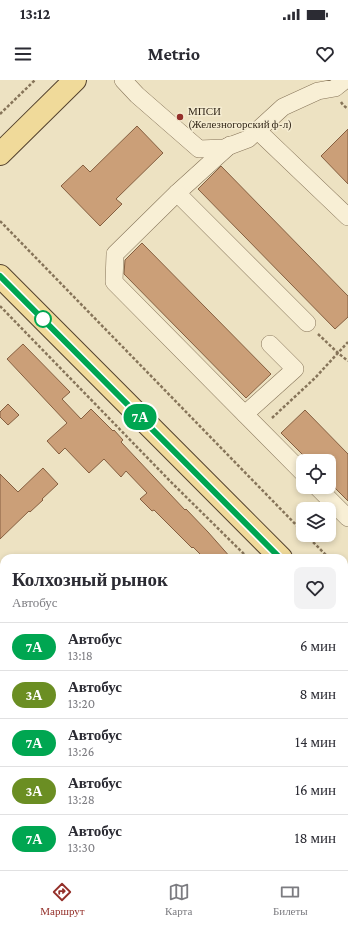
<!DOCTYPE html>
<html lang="ru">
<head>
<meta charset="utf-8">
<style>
	body { margin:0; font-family:"Crimson Pro",serif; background:#f2f2f3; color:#2b2b33; height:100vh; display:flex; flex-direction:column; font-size:15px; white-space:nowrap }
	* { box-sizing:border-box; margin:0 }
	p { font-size:13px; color:#7c7c81 }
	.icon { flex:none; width:22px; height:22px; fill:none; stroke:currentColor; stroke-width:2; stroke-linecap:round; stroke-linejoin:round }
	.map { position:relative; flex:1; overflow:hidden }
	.drawer { position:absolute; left:0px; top:474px; width:348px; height:316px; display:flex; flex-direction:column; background:#fff; border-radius:12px 12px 0 0; box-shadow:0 2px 6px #0003 }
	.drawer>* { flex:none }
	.badge { padding:0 8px; border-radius:13px; font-size:14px; line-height:26px }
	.controls { position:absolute; left:296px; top:374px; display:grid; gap:8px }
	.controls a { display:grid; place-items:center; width:40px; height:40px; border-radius:8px; background:#fff; box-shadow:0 2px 6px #0003; font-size:20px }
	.map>.badge { position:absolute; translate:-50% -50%; box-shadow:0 0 0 2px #fff }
	.round { display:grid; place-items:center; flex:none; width:42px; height:42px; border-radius:8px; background:#f2f2f3 }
	.overview { display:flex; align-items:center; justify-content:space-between; height:68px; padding:0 12px }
	h1 { font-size:19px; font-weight:700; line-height:30px }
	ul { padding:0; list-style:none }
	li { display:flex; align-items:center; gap:12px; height:48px; padding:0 12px; border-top:1px solid #e1e1e2 }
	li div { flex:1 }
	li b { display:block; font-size:15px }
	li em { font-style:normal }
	li .badge { min-width:44px; font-weight:700; text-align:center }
	.status { display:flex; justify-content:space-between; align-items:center; height:28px; padding:0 20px; background:#fff; direction:ltr }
	.status svg { height:11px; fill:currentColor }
	header { display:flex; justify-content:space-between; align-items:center; height:52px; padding:0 12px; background:#fff; font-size:18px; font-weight:700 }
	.dock { display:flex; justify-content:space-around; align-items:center; height:56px; border-top:1px solid #e1e1e2; background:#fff; font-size:11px; color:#7c7c81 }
	.dock a { display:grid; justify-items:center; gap:2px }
	.dock .current { color:#94302a }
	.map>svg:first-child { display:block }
</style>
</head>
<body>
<div class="status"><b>13:12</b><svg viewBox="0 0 49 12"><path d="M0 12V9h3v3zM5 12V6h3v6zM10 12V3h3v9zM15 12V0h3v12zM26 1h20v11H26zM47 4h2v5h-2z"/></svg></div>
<header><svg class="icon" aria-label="menu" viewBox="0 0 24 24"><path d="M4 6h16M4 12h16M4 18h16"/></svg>Metrio<svg class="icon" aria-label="heart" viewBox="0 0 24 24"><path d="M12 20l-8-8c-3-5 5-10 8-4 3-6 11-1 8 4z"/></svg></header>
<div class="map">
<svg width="348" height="790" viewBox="0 0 348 790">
	<rect width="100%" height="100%" fill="#ede2c2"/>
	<g fill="#cb9f78" stroke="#855f40">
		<path d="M137 46 163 73 116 119 122 124 100 146 61 106 83 85 90 92Z"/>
		<path d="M348 49V104L321 76Z"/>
		<path d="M221 86 348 216V237L335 249 198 109Z"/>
		<path d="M142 163 271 294 246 318 124 194 125 180Z"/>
		<path d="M23 264 70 312 62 319 81 339 91 329 113 351 114 350 123 360 121 362 185 430 186 429 208 452 231 478H204L193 467 192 468 154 430 152 431 140 419 147 413 126 391 121 397 104 379 89 393 65 368 59 374 47 361 67 343 7 279Z"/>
		<path d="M8 324 19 335 8 345 0 337V332Z"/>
		<path d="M305 330 348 374V421L329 402V381H309L281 353Z"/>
		<path d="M43 388 58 404 42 419 43 420 30 432 29 431 0 459V394L18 412Z"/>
	</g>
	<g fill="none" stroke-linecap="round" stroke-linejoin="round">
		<g stroke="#867459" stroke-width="18">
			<g id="minor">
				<path d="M123 0 137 15 199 69 224 68 248 59 283 27 318 11 335 8 345 0"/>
				<path d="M258 51 348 137"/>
				<path d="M177 113 230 65"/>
				<path d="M245 334 295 289 270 264"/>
				<path d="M303 393 114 202 115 174 177 113 307 243"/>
				<path d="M317 407 348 438"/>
				<path d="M344 516 348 513"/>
				<path d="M0 545 4 549"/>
				<path d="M344 704 348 701"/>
				<path d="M254 790 258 786"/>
			</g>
		</g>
		<g stroke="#54422e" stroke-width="24">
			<g id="major">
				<path d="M0 74 75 0"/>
				<path d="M0 196 281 478"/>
				<path d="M344 542 348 546"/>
			</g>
		</g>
		<g stroke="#867459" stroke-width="2.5" stroke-dasharray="3 2" stroke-linecap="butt">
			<path d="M341 22 343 25 348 29"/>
			<path d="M0 34 35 0"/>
			<path d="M0 141 303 452"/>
			<path d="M0 226 171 402 248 478"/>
			<path d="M318 254 338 273 348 281"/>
			<path d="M272 338 315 298 348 262"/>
			<path d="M306 455 329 478"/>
			<path d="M344 574 348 578"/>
		</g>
		<use href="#minor" stroke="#f8efd5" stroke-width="17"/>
		<use href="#major" stroke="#f0da9a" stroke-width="22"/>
	</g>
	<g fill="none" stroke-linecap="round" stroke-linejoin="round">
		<g stroke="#fff" stroke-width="9">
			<path id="line" d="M0 196 280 478"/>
		</g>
		<use href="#line" stroke="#00a651" stroke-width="6"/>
	</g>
	<circle fill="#94302a" stroke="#f5ecd1" stroke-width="1.5" cx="180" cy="37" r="4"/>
	<circle fill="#fff" stroke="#00a651" stroke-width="2" cx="43" cy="239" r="8"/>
	<g text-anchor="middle" stroke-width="3" stroke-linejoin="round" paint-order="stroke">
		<g font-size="11" fill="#362b1d" stroke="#f5ecd1" text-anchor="start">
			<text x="188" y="35">МПСИ<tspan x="188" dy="13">(Железногорский ф-л)</tspan></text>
		</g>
	</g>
</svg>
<div class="controls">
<a><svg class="icon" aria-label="locate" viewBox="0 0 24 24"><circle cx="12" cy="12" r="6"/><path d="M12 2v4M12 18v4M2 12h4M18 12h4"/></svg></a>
<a><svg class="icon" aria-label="layers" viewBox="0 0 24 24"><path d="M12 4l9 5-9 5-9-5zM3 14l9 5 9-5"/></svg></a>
</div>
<b class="badge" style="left:140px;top:337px;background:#00a651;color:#fff">7А</b>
<section class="drawer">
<div class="overview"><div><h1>Колхозный рынок</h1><p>Автобус</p></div><a class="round"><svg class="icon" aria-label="heart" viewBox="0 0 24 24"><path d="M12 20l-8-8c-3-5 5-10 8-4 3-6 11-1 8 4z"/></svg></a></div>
<ul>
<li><span class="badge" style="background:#00a651;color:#fff">7А</span><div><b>Автобус</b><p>13:18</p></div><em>6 мин</em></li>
<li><span class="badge" style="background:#6b8e23;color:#fff">3А</span><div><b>Автобус</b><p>13:20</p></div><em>8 мин</em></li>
<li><span class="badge" style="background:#00a651;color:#fff">7А</span><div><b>Автобус</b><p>13:26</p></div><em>14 мин</em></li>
<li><span class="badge" style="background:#6b8e23;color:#fff">3А</span><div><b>Автобус</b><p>13:28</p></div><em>16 мин</em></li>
<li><span class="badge" style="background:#00a651;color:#fff">7А</span><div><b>Автобус</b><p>13:30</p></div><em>18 мин</em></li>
</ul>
</section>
</div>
<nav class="dock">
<a class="current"><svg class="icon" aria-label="directions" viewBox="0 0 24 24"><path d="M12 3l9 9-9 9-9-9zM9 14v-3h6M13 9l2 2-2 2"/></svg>Маршрут</a>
<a><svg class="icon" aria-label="map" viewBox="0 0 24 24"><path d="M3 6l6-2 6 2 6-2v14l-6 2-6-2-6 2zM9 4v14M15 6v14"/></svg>Карта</a>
<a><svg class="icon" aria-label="tickets" viewBox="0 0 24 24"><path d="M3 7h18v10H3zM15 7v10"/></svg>Билеты</a>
</nav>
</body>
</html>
